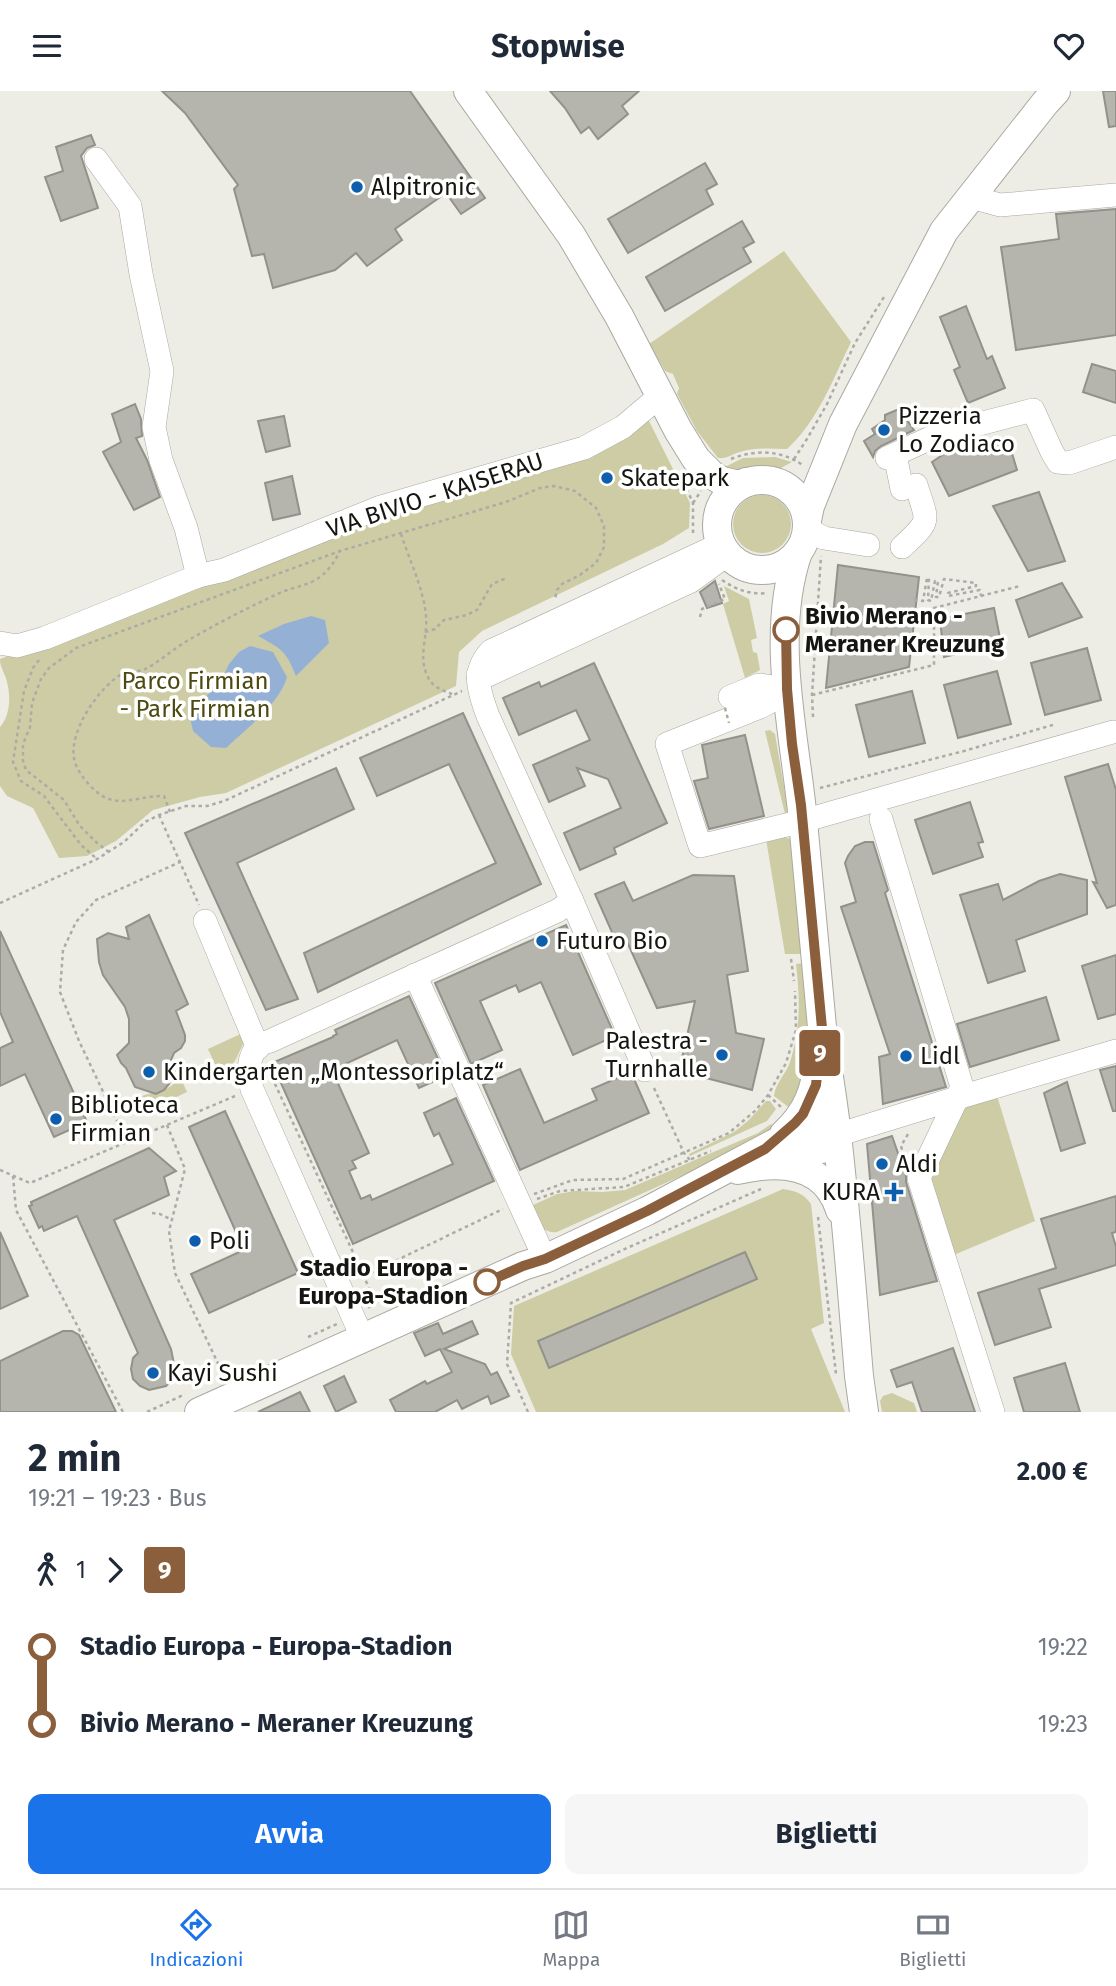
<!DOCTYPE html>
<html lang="it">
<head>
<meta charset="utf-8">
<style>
	body { margin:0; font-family:"Fira Sans",sans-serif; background:#f6f6f7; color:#1f2937; height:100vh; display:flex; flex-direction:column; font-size:26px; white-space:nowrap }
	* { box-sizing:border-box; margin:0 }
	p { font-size:23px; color:#747a83 }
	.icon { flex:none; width:38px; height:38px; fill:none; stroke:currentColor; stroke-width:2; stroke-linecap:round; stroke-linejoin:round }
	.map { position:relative; height:1321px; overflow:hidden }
	.side { display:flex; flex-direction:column; background:#fff; flex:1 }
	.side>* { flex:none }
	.badge { padding:0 14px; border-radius:5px; font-size:24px; line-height:46px }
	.map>.badge { position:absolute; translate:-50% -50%; box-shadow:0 0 0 4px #fff }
	.legs { display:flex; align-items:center; gap:10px; height:77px; padding:0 28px; font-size:23px }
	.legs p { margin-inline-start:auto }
	.summary { display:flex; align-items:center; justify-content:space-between; height:119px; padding:0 28px }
	h1 { font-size:38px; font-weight:700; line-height:52px }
	.action { display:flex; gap:14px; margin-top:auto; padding:14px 28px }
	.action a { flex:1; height:80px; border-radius:14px; background:#1a73e8; color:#fff; font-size:28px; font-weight:700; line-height:80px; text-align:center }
	.action a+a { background:#f6f6f7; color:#1f2937 }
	ul { padding:0 28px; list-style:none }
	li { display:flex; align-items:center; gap:24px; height:77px; font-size:26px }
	li i { display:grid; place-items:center; width:10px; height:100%; margin:0 9px; background:currentColor }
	li i::after { content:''; width:18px; height:18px; margin:-9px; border:5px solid; border-radius:50%; background:#fff }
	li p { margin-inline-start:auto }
	li:first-child i { background:linear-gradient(#0000 50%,currentColor 0) }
	li:last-child i { background:linear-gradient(currentColor 50%,#0000 0) }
	header { display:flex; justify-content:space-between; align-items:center; height:91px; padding:0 28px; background:#fff; font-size:32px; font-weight:700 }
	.menu { display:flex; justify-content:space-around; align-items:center; height:98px; border-top:2px solid #e0e1e3; background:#fff; font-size:19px; color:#747a83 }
	.menu a { display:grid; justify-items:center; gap:4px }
	.menu .active { color:#1a73e8 }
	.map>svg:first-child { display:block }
</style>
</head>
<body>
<header><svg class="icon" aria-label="menu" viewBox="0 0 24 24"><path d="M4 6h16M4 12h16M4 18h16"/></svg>Stopwise<svg class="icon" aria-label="heart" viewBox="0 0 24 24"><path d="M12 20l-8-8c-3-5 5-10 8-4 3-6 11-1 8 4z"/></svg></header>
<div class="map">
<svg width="1116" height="1321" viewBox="0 0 1116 1321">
	<rect width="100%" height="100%" fill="#edede5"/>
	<g fill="#cecca4">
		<path d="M784 160 851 251C833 288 818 330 787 358 771 358 756 356 740 361 732 363 727 368 718 367L697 340 677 303 679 297 673 283 665 280 649 253Z"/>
		<path d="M648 328 690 412 689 437 663 453 482 540 459 561 456 595 226 702 200 706 153 719 116 750 87 765 59 767 33 717 7 705 0 695V636C10 625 11 606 7 591 5 582 0 577 0 568L207 489Z"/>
		<path d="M775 366 792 371 781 377 733 380 723 377 743 367Z"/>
		<circle cx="762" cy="433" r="29"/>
		<path d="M724 495 749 508 757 547 751 549 753 561 757 562 760 579 745 587 723 513 729 510Z"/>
		<path d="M770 639 775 643 788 719 785 723 765 640Z"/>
		<path d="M783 745 790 748 802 863H785L766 748Z"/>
		<path d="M803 872 812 962 795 1021 774 1005C775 993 786 983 790 971 801 936 800 909 796 873Z"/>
		<path d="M247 940 248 946C235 963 240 972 220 984L208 958Z"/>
		<path d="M184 970 190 983 181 988 187 1001 140 1023 134 1010C148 999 160 1005 176 991L175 974Z"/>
		<path d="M995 998 1035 1130 949 1166 925 1088 963 1009Z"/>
		<path d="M766 1010H770L776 1018 767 1030 690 1065 689 1063 734 1041 749 1029Z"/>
		<path d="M771 1033 776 1039 763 1048 557 1141C540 1143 538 1128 531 1115L557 1103 575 1100 602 1101 625 1099 758 1042Z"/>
		<path d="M783 1098C796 1100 803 1102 811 1113L824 1232 811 1238 845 1321H536L511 1263 514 1215Z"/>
		<path d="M892 1302 914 1312 917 1321H882L880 1310 883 1305Z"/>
	</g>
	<g fill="#94b1d5">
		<path d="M311 525 325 529 329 552 296 585C286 560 282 558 258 545L284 533Z"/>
		<path d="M250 555 273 561 287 586C281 611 244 640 226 657L211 656 193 640 189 622 220 592 229 573 239 561Z"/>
	</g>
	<g fill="#b5b5ae" stroke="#92928b" stroke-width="2">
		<path d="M162 0H410L485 107 461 123 446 102 395 138 402 149 367 175 356 162 335 179 273 197 264 163 252 165 234 98 238 94 185 22Z"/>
		<path d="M550 0H639L622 15 628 23 598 48 589 36 581 42 565 17Z"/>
		<path d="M1103 0H1116V35L1109 36Z"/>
		<path d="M91 44 95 54 87 57 81 65 98 117 61 130 45 86 63 80 56 56Z"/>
		<path d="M705 72 717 93 706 99 713 113 628 162 608 128Z"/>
		<path d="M1116 118V244L1016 259 1001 156 1059 148 1056 123Z"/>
		<path d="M742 130 754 151 743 157 751 171 665 220 646 186Z"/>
		<path d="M966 215 987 268 992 265 1005 297 968 312 954 279 960 276 940 226Z"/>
		<path d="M1092 273 1116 280V312L1083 301Z"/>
		<path d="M135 313 141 328 142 345 136 347 147 369 160 406 134 419 103 361 121 351 112 323Z"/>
		<path d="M899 318 914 339 881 355 875 360 873 366 864 350 875 343 872 338 885 329V324Z"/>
		<path d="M284 325 290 355 266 361 258 330Z"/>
		<path d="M1007 346 1017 379 949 405 932 371 947 361Z"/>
		<path d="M292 385 300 423 273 429 265 392Z"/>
		<path d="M1039 401 1065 470 1028 480 993 415Z"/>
		<path d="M838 474 919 486 909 576 826 597Z"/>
		<path d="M715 490 722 512 707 517 700 501Z"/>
		<path d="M1062 492 1082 526 1029 546 1016 509Z"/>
		<path d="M994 517 1001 552 944 566 940 528Z"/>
		<path d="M1087 557 1101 609 1045 624 1031 572Z"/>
		<path d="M594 572 667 732 614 757 616 763 580 779 564 742 621 717 608 688 577 677 585 695 549 711 533 674 590 649 576 619 519 644 503 607 539 591 541 596Z"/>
		<path d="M997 580 1011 633 958 647 944 594Z"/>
		<path d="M912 600 925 652 869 666 856 614Z"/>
		<path d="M463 622 541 793 318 901 304 862 496 772 449 673 377 705 360 667Z"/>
		<path d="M745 644 764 725 709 738 694 690 708 687 702 654Z"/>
		<path d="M1108 673 1116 699V814L1107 817 1093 791 1097 792 1065 686Z"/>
		<path d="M336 677 354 718 237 772 298 908 266 919 185 742Z"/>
		<path d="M970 711 983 751 978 752 983 766 933 783 915 729Z"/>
		<path d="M865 751H873L888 799 885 802 946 996 883 1013 879 966 890 963 841 816 856 811 845 772 848 765 855 755Z"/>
		<path d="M1060 783 1087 789V823L1016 849 1025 880 988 892 960 804 998 793 1003 809 1039 790Z"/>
		<path d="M693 784 734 785 748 880 727 884 736 942 764 948 752 999 679 980 695 910 657 917 624 844 615 848 595 803 624 791 633 810Z"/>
		<path d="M149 824 188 913 176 920 185 944V950L181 957 174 962 171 969 172 985 169 993 164 999 156 1003 135 996 126 977 121 972 117 964 129 952V928L125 916 103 884 99 871 97 848 108 842 129 848 126 836Z"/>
		<path d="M566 834 615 945 573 964 541 891 519 901 516 894 480 910 502 959 471 973 435 892Z"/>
		<path d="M0 840 87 1031 54 1046 25 983 0 995V957L13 951 0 921Z"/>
		<path d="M1116 864V923L1098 928 1082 875Z"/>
		<path d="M409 905 446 985 419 997 397 949 332 979 369 1062 352 1070 356 1077 349 1080 361 1108 370 1104 372 1109 453 1073 439 1042 434 1045 424 1022 456 1007 494 1090 353 1153 272 972 333 946V945L337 943 335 939Z"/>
		<path d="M1046 906 1059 949 970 976 957 933Z"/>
		<path d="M1116 975V1020H1113L1100 979Z"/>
		<path d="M520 978 544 1032 597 1009 592 998 631 981 649 1022 520 1079 483 994Z"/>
		<path d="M1067 991 1085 1052 1061 1060 1044 1002Z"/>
		<path d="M225 1020 298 1182 209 1222 191 1183 244 1159 189 1036Z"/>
		<path d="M892 1045 906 1085V1091L937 1190 880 1204 867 1053Z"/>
		<path d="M149 1057 176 1080 164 1086 169 1104 114 1129 171 1258 175 1278 174 1287 166 1295 149 1299 140 1295 133 1288 131 1278 133 1267 138 1262 77 1125 44 1140 42 1135 39 1137 29 1115 32 1114 31 1111Z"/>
		<path d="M1116 1105V1141L1112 1142 1116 1156V1174L1039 1198 1051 1236 995 1254 978 1202 1056 1177 1041 1128Z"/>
		<path d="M0 1141 28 1205 0 1218Z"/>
		<path d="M745 1161 757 1188 549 1277 538 1250Z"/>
		<path d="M472 1230 478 1243 444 1258 485 1273 491 1284 497 1281 509 1305 491 1313 488 1305 462 1318 457 1309 435 1321H396L390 1309 425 1290 427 1293 452 1281 440 1258 425 1265 414 1242 438 1232 443 1243Z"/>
		<path d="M63 1240H72L79 1244 116 1321H0V1270Z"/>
		<path d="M953 1257 975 1321H922L912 1291 897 1296 891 1279Z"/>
		<path d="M1065 1272 1080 1321H1024L1014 1287Z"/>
		<path d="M344 1285 356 1311 336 1321 324 1295Z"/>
		<path d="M300 1301 310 1321H258Z"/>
	</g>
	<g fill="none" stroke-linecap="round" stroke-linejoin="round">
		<g stroke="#a9a9a2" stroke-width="24">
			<g id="minor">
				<path d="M96 68 130 115 141 183 162 280 154 336 161 369 186 437 198 485"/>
				<path d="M971 106 1000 114 1116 104"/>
				<path d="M895 364 902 398"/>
				<path d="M887 367 937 344 1033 319 1052 361 1058 371 1069 372 1116 356"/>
				<path d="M807 438 824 447 868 454"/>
				<path d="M902 456C932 428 928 432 916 394"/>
				<path d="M0 552 17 555 45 547 198 485 224 479 381 416 584 357 623 336 661 304"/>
				<path d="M478 584H488L691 490 728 463"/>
				<path d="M787 598 773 609 760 616 667 653 700 755 803 730 1113 641"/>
				<path d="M730 606 759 594 787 598"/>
				<path d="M881 728 962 996 957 1007"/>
				<path d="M572 810 645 979"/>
				<path d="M205 830 258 957"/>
				<path d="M415 884 545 1168"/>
				<path d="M957 1007 1116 960"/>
				<path d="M837 1044 957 1007 919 1087 993 1321"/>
				<path d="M362 1246 252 998C247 979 247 955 270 950L557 820 572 810 488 625C479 600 471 581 491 560L721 453"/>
			</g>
		</g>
		<g stroke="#a9a9a2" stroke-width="30">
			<g id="major">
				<path d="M468 0 571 144 619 225 678 339 696 368 712 384 722 390 739 394 746 391"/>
				<circle cx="762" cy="434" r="45"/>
				<path d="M807 429 810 415 843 333 944 140 1045 12 1056 0"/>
				<path d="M798 461C769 546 795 643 803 730 809 798 815 867 822 936 826 969 832 1003 836 1036 846 1119 852 1202 859 1285L864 1321"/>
				<path d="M784 1043C808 1021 815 999 819 968"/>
				<path d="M773 1063C780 1061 788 1059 796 1059 815 1059 824 1063 837 1044"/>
				<path d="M738 1079C780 1069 826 1072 840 1119"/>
				<path d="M199 1321 523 1175 545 1168 647 1120 777 1051 806 1034 814 1032 824 1034 832 1038 837 1044"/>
			</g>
		</g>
		<g stroke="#acaca6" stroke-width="2.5" stroke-dasharray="3.5 3.5" stroke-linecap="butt">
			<path d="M731 368C756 358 782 359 804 375"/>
			<path d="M794 368 807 348 827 313 855 252 884 206"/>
			<path d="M681 385 693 412V445"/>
			<path d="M693 412 701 400"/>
			<path d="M401 443C409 468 424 499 426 525 428 545 418 565 427 584 431 595 441 599 452 603"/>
			<path d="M722 489C737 499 750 504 768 502"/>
			<path d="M914 509 923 510 927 487H929L928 509 931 510 935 490H938L936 506H939L944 488 976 492V495L948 502V505L980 499 981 505"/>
			<path d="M700 526 702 518 725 508 719 493"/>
			<path d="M425 541 435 538 444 529 467 524 477 519 492 493 507 487"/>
			<path d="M39 569 33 577 24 600 13 671 21 690 44 705 81 754 97 768"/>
			<path d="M812 604 934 574V517L1020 495"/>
			<path d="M813 626 812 604 821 465"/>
			<path d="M820 697 964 660 1056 633"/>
			<path d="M170 721 164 705C130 705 113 723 86 690 81 684 75 675 74 667 69 640 99 596 122 583 128 579 136 581 143 579 157 573 173 558 187 550 218 532 249 516 282 501 294 496 311 494 321 485 330 478 335 470 340 460"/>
			<path d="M159 724 199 814"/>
			<path d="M109 761 97 752 80 735 64 709 26 679 23 670V653L30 636 32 612 41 588 49 577 76 557 340 460 506 411 540 397 554 395 575 400 596 417 604 435V456L596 472 580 484 562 493 557 499 555 508"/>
			<path d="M0 812 97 768 124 751 145 731 159 724 186 715H207L224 710 462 600"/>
			<path d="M791 868 794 890"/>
			<path d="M269 980 364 1185 374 1210 368 1217"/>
			<path d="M654 997 684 1062 690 1069"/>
			<path d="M768 1004 781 1016"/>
			<path d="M167 1034 185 1078 169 1140 175 1182 224 1285"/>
			<path d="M127 1051 79 950 60 901 63 859 76 831 96 809 180 771"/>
			<path d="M906 1072 901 1055 908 1043"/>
			<path d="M0 1079 30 1092 235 1005"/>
			<path d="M13 1085 16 1119 123 1321"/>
			<path d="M534 1103 573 1089 623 1088 729 1042 756 1019 768 1004 786 972 796 939 795 900"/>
			<path d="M537 1108 560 1100 624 1096 711 1060"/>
			<path d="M152 1122 160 1123 172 1129"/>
			<path d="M818 1126 836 1283"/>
			<path d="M364 1185 503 1118"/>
			<path d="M308 1246 337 1233"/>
			<path d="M147 1321 185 1303"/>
			<path d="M528 1321 507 1273 511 1212 627 1157 761 1098"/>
		</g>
		<use href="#minor" stroke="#fff" stroke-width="23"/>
		<use href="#major" stroke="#fff" stroke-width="28"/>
		<path stroke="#acaca6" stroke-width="2.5" stroke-dasharray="3.5 3.5" stroke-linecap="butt" d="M725 617 729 632"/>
	</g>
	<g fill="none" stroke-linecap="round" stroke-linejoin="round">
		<g stroke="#fff" stroke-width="16">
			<path id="line-1" d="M487 1191 523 1175 545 1168 647 1120 765 1058 795 1032 803 1023 816 994 822 937 801 714 792 653 787 598 786 539"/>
		</g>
		<use href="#line-1" stroke="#8b5e3c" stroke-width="10"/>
	</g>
	<g fill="#0d5eac" stroke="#fffffe" stroke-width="2.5">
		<circle cx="357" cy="96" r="7"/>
		<circle cx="884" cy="339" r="7"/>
		<circle cx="607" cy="387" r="7"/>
		<circle cx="542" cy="850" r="7"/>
		<circle cx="722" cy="964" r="7"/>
		<circle cx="906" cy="965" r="7"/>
		<circle cx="149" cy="981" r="7"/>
		<circle cx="56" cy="1028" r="7"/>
		<circle cx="882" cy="1073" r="7"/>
		<path d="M890.5 1090.5h7v7h7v7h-7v7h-7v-7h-7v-7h7z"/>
		<circle cx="195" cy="1150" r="7"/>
		<circle cx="153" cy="1282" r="7"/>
	</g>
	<g fill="#fff" stroke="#8b5e3c" stroke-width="3.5">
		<circle cx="786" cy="539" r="12"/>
		<circle cx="487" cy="1191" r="12"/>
	</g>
	<g text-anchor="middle" stroke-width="7" stroke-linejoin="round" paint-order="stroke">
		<g font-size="24" fill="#151513" stroke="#fffffe" text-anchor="start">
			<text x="371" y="104">Alpitronic</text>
			<text x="898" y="333">Pizzeria<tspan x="898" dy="28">Lo Zodiaco</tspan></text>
			<text x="621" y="395">Skatepark</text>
			<text x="556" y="858">Futuro Bio</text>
			<text x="708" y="958" text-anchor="end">Palestra -<tspan x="708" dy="28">Turnhalle</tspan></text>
			<text x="920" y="973">Lidl</text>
			<text x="163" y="989">Kindergarten „Montessoriplatz“</text>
			<text x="70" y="1022">Biblioteca<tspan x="70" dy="28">Firmian</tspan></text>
			<text x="896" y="1081">Aldi</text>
			<text x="880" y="1109" text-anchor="end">KURA</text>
			<text x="209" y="1158">Poli</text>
			<text x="167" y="1290">Kayi Sushi</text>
		</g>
		<g font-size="24" fill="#151513" stroke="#fffffe">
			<text transform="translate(435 404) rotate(-18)" y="8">VIA BIVIO - KAISERAU</text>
		</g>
		<g font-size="24" font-weight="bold" fill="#151513" stroke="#fffffe" text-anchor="start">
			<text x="805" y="533">Bivio Merano -<tspan x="805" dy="28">Meraner Kreuzung</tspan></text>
			<text x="468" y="1185" text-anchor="end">Stadio Europa -<tspan x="468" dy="28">Europa-Stadion</tspan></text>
		</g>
		<g font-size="24" fill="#4d4913" stroke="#fffffe">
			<text x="195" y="598">Parco Firmian<tspan x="195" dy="28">- Park Firmian</tspan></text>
		</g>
	</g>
</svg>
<b class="badge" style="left:820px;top:962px;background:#8b5e3c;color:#fff">9</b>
</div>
<section class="side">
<div class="summary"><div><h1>2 min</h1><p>19:21 – 19:23 · Bus</p></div><b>2.00 €</b></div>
<div class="legs"><svg class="icon" aria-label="walk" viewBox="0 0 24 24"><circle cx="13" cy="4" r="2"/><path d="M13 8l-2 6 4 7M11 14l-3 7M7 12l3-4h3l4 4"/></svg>1<svg class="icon" aria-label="forward" viewBox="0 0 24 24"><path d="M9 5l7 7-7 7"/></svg><b class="badge" style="background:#8b5e3c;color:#fff">9</b></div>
<ul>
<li><i style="color:#8b5e3c"></i><b>Stadio Europa - Europa-Stadion</b><p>19:22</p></li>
<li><i style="color:#8b5e3c"></i><b>Bivio Merano - Meraner Kreuzung</b><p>19:23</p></li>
</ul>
<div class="action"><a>Avvia</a><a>Biglietti</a></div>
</section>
<nav class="menu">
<a class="active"><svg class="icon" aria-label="directions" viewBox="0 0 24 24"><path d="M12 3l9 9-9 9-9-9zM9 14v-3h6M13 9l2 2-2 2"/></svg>Indicazioni</a>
<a><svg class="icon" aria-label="map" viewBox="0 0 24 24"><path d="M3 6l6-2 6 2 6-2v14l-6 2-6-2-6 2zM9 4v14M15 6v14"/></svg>Mappa</a>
<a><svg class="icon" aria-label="tickets" viewBox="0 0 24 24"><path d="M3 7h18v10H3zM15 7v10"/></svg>Biglietti</a>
</nav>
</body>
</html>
